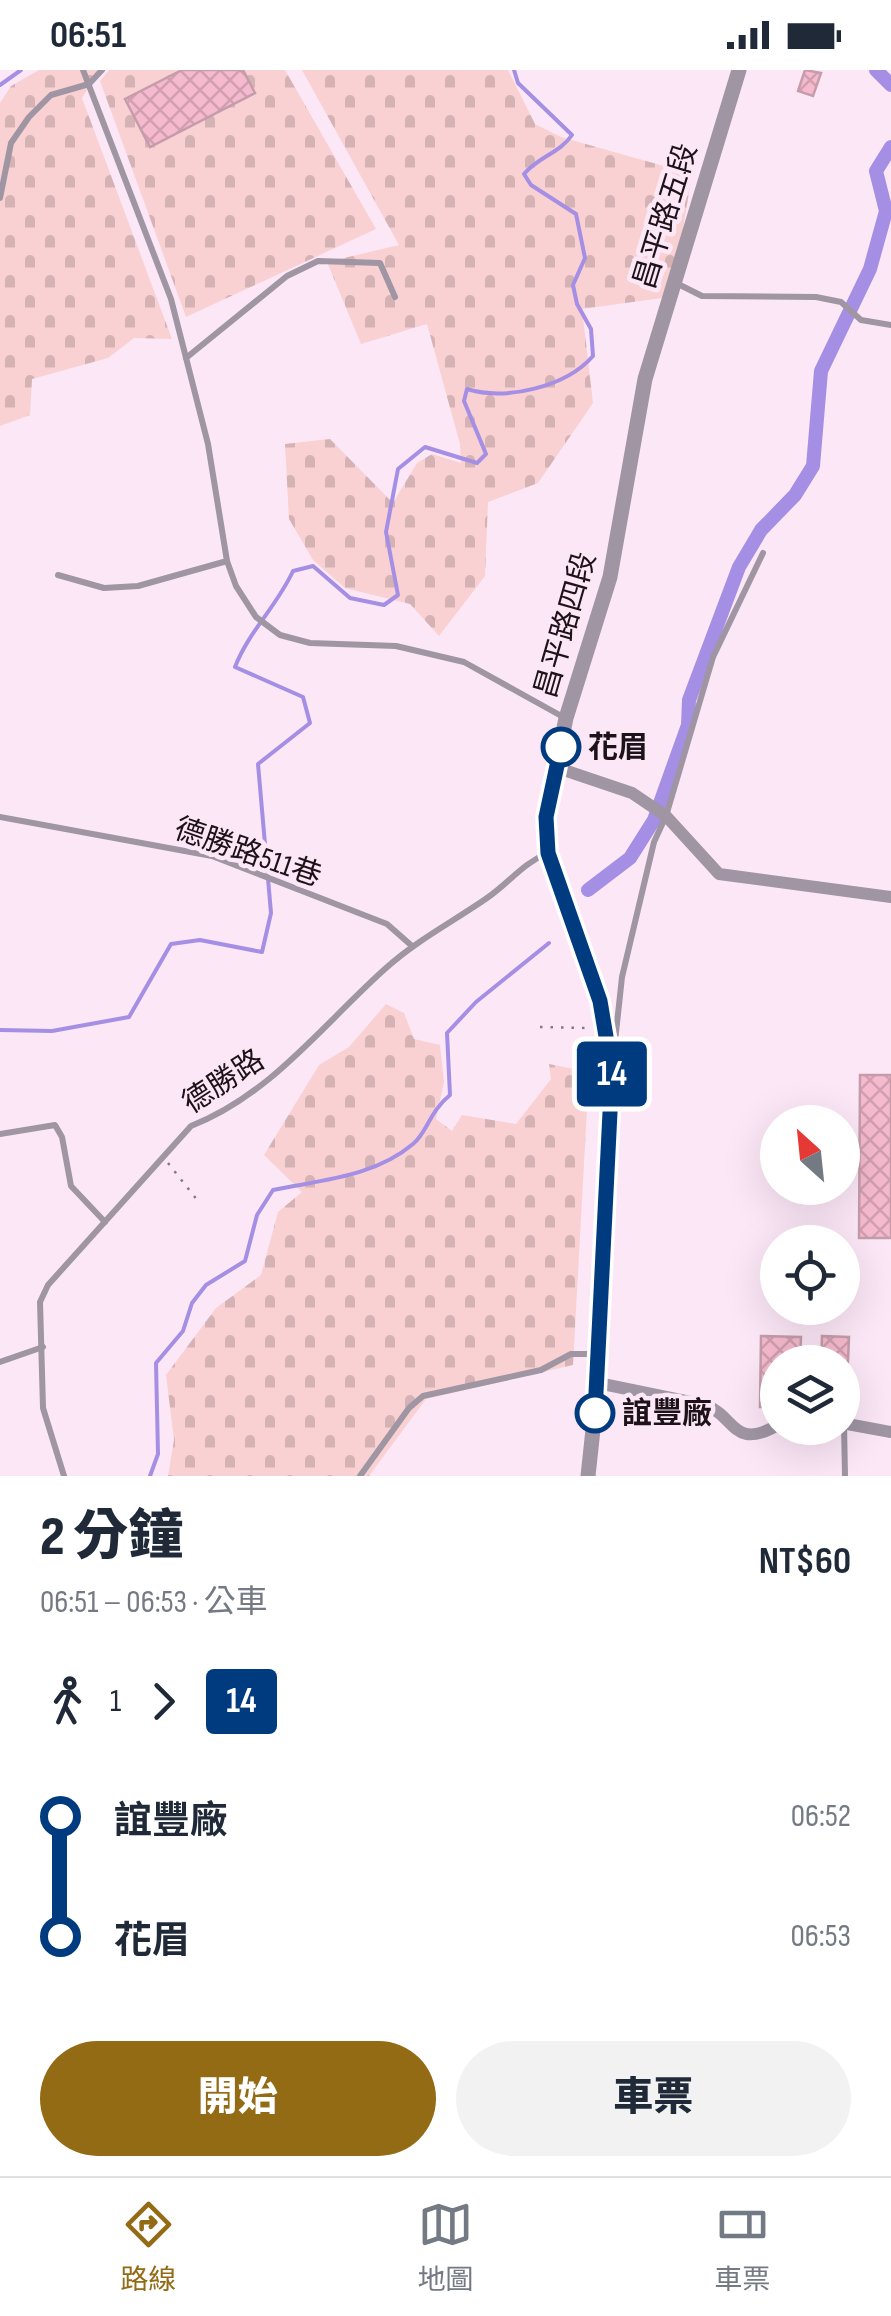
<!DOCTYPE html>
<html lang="zh-TW">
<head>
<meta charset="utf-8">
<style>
	body { margin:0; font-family:"Sofia Sans Condensed","Noto Sans TC",sans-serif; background:#f2f2f3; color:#1f2937; height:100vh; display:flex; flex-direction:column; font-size:38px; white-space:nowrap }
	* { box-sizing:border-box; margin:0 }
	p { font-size:32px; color:#747a83 }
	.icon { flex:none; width:55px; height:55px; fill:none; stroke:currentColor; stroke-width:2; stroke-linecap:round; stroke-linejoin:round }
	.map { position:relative; height:1406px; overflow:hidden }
	.drawer { display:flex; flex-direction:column; background:#fff; flex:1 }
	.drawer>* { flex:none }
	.badge { padding:0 20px; border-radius:8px; font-size:35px; line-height:65px }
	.needle { width:65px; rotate:333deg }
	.tools { position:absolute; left:760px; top:1035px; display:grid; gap:20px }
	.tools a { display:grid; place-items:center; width:100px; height:100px; border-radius:50%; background:#fff; box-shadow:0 10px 40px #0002; font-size:50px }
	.map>.badge { position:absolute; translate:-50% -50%; box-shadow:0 0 0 5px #fff }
	.legs { display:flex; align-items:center; gap:15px; height:110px; padding:0 40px; font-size:32px }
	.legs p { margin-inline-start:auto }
	.head { display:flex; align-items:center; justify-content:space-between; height:170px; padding:0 40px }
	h1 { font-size:55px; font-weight:800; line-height:75px }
	.button { display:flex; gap:20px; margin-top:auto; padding:20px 40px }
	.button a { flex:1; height:115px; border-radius:60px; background:#946b15; color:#fff; font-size:40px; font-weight:800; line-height:115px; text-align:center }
	.button a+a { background:#f2f2f3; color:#1f2937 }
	ul { padding:0 40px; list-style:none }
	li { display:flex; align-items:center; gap:35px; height:120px; font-size:38px }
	li i { display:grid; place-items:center; width:15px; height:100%; margin:0 12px; background:currentColor }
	li i::after { content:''; width:25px; height:25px; margin:-12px; border:8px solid; border-radius:50%; background:#fff }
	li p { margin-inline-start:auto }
	li:first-child i { background:linear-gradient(#0000 50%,currentColor 0) }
	li:last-child i { background:linear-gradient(currentColor 50%,#0000 0) }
	.status { display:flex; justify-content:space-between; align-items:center; height:70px; padding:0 50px; background:#fff; direction:ltr }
	.status svg { height:28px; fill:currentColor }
	.dock { display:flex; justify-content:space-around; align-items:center; height:140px; border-top:2px solid #e0e1e3; background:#fff; font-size:28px; color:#747a83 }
	.dock a { display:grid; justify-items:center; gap:5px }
	.dock .active { color:#946b15 }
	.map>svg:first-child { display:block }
</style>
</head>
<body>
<div class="status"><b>06:51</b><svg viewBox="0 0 49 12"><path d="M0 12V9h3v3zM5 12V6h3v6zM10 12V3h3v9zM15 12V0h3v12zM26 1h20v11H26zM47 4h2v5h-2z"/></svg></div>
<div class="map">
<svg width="891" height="1406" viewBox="0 0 891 1406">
	<defs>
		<pattern id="cemetery-stones" width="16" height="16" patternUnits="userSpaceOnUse" patternTransform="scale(2.5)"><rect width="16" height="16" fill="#f9d1d2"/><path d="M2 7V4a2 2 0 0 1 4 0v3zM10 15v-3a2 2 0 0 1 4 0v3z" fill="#d5b2b4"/></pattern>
		<pattern id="building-cross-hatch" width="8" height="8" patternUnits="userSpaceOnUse" patternTransform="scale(2.5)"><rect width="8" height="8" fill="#f6bace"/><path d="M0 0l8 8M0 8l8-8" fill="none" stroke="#d29fb0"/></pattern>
	</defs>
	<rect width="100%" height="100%" fill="#fce7f6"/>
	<g fill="url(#cemetery-stones)">
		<path d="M39 0H99L82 28 172 269 134 268 108 288 32 309 30 345 0 356V33L11 16Z"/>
		<path d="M109 0H285L376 159 186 247 100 11Z"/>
		<path d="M302 0H508L535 54 561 67 692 104 675 208 662 228 582 239 593 333 538 413 488 432 485 506 439 566 410 534 345 518 313 490 289 449 285 374 330 369 393 433 417 393 432 384 461 393 460 374 427 254 361 274 327 192 399 175Z"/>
		<path d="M386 934 404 943 414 969 440 975 444 1012 436 1049 452 1061 462 1045 516 1054 551 1009 549 994 589 1002 573 1295 426 1329 369 1406H168L174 1370 166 1305 216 1238 261 1205 278 1142 302 1122 264 1085 319 995 349 977Z"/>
	</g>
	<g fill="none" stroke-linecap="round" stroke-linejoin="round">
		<g stroke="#a58fe4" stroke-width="4">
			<path d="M0 15 21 0"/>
			<path d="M0 960 52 961 129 947 171 874 200 870 262 882 271 843 258 694 310 653 303 627 235 597C249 561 277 536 293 501L313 496 350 528 384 535 398 525 386 462 398 399 425 377 477 393 486 384 464 331 467 319C506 331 566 317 593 286L591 259 577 234 573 215 585 188 576 144 531 115 524 104C538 87 560 83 572 65L518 13 514 0"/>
			<path d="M150 1406 158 1384 156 1293 183 1261 192 1233 206 1215 245 1191 257 1145 273 1120C321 1110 374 1107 413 1074 427 1063 429 1042 450 1025L447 963 476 932 549 873"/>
		</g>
		<g stroke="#a58fe4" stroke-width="14">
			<path d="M876 0 891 15"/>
			<path d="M588 820 630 788 654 750 688 655 689 630 739 497 761 460 795 425 813 396 821 301 870 199 886 141 876 101 891 77"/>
		</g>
	</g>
	<g fill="url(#building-cross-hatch)" stroke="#c59daa" stroke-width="2.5">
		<path d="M182 0H243L255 23 150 77 125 29Z"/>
		<path d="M805 0 821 3 813 26 798 21Z"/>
		<path d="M860 1005H891V1168H859Z"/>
		<path d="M761 1266 801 1267 800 1292H778V1337H760Z"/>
		<path d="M822 1266 849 1267 848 1292H821Z"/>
	</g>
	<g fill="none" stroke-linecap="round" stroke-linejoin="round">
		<g stroke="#877783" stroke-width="2.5" stroke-dasharray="2.5 8" stroke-linecap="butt">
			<path d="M557 523 587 527"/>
			<path d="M540 957 588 958"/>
			<path d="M168 1093 198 1131"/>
		</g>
		<g stroke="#9f95a3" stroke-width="6">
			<path d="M83 0 171 229 208 374 227 491 236 516 256 547 280 565 310 573 396 576 464 592 565 648"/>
			<path d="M0 128 11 73 29 47 51 25 89 14 102 0"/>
			<path d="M674 212 702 226 816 227 841 232 861 250 891 255"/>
			<path d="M186 288 287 206 318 191 380 193 395 227"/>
			<path d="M58 505 104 518 138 516 227 491"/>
			<path d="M0 747 212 786 387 854 412 876"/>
			<path d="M614 981 622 907 654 772 666 746 713 587 763 483"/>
			<path d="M0 1064 55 1055 62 1067 71 1116 105 1152"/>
			<path d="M0 1292 43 1277"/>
			<path d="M844 1354 845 1406"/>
			<path d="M64 1406 43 1338 40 1232 48 1215 191 1056C271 1025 324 953 386 898 417 870 454 851 487 828 510 812 523 793 548 783"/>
			<path d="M360 1406 409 1338 423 1326 541 1300 571 1284H598"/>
		</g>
		<g stroke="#9f95a3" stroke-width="12">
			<path d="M558 698 632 723 666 746 719 804 891 827"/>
			<path d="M598 1313 705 1335C736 1346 732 1381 778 1355"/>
			<path d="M842 1353 891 1362"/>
		</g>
		<path stroke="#9f95a3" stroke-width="15" d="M588 1406 598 1313 612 1002 600 931 548 783 546 747 566 648 610 507 645 309 739 0"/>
	</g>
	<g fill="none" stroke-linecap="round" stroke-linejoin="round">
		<g stroke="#fff" stroke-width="22">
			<path id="line-1" d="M561 677 546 747 548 783 600 931 612 1002 595 1343"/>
		</g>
		<use href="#line-1" stroke="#003b80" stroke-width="15"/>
	</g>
	<g fill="#fff" stroke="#003b80" stroke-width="5">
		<circle cx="561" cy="677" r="18"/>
		<circle cx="595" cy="1343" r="18"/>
	</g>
	<g text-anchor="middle" stroke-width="9" stroke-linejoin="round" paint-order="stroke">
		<g font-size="30" fill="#1d121a" stroke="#fce7f6">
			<text transform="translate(665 146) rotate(-73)" y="10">昌平路五段</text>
			<text transform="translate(565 555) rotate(-74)" y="10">昌平路四段</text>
			<text transform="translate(248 782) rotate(19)" y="10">德勝路511巷</text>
			<text transform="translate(223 1011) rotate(-33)" y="10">德勝路</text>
		</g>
		<g font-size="30" font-weight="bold" fill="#1d121a" stroke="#fce7f6" text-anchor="start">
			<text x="588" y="687">花眉</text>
			<text x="622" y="1353">誼豐廠</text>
		</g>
	</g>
</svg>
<div class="tools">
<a><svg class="needle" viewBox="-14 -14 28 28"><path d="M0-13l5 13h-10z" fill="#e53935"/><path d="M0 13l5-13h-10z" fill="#747a83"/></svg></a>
<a><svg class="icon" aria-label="locate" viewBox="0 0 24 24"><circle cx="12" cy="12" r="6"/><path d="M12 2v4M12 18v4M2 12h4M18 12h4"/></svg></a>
<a><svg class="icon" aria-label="layers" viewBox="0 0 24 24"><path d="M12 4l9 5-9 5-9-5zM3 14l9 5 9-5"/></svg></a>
</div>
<b class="badge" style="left:612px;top:1004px;background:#003b80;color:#fff">14</b>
</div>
<section class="drawer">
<div class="head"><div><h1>2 分鐘</h1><p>06:51 – 06:53 · 公車</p></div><b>NT$60</b></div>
<div class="legs"><svg class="icon" aria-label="walk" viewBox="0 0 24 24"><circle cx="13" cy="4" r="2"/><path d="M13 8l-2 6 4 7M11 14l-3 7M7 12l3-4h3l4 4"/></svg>1<svg class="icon" aria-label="forward" viewBox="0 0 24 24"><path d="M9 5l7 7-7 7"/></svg><b class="badge" style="background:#003b80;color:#fff">14</b></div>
<ul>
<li><i style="color:#003b80"></i><b>誼豐廠</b><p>06:52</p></li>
<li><i style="color:#003b80"></i><b>花眉</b><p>06:53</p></li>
</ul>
<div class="button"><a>開始</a><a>車票</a></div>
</section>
<nav class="dock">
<a class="active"><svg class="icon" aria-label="directions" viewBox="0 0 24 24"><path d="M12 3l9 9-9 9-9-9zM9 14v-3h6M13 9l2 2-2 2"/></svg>路線</a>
<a><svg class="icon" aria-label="map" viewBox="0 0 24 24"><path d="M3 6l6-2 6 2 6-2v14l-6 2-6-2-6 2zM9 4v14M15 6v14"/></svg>地圖</a>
<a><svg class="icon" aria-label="tickets" viewBox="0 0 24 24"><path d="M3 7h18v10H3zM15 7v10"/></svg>車票</a>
</nav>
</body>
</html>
